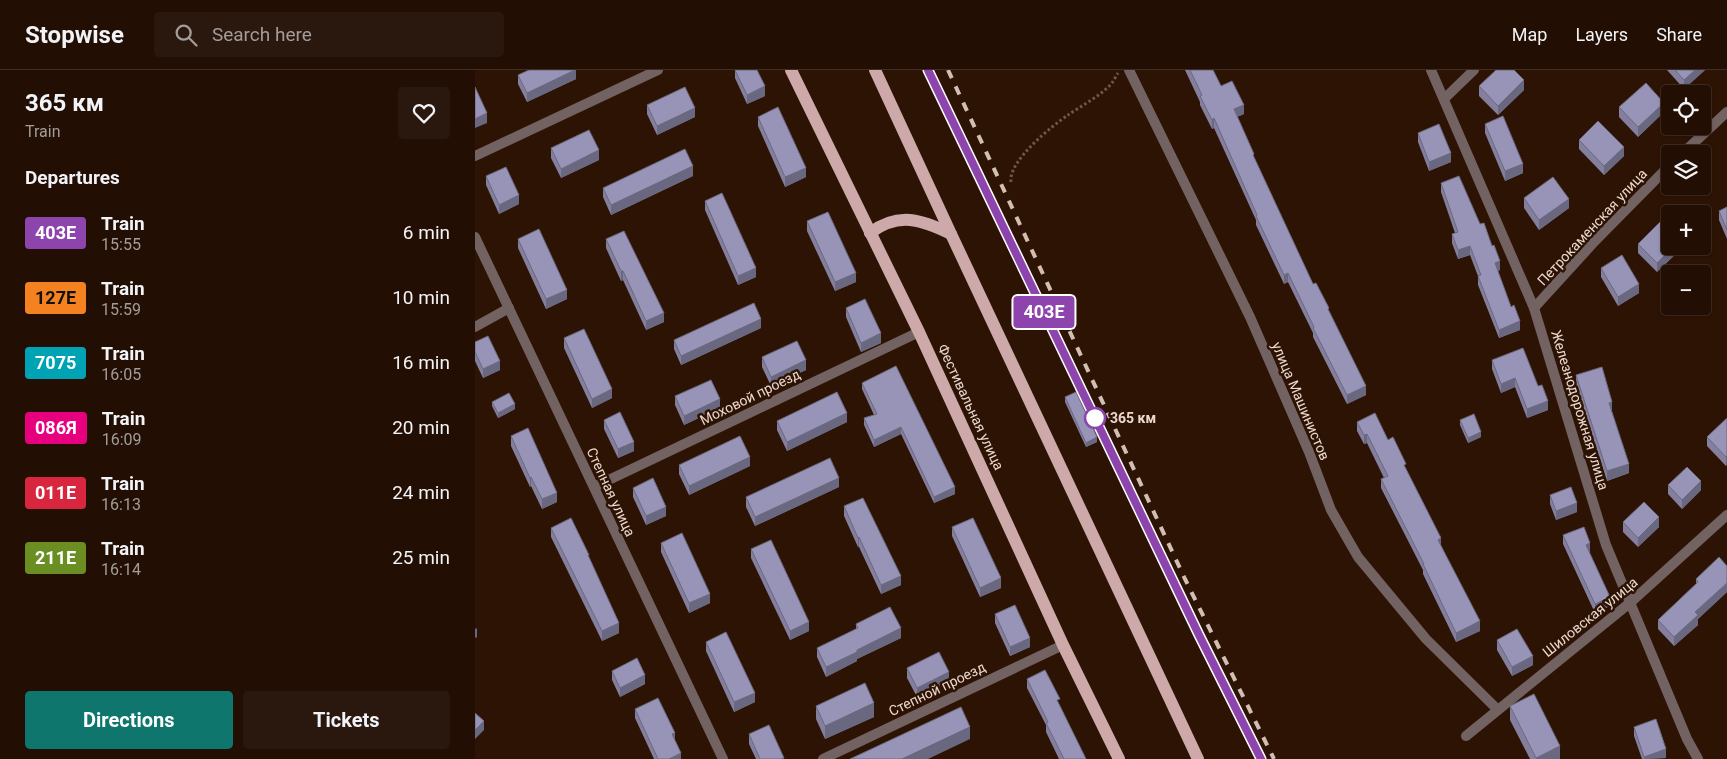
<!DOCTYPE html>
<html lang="en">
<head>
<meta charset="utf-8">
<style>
	body { margin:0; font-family:Roboto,sans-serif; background:#2a170d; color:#f1f3f6; height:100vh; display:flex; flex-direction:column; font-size:19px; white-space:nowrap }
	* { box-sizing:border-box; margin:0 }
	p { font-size:16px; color:#a29c9a }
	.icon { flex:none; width:28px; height:28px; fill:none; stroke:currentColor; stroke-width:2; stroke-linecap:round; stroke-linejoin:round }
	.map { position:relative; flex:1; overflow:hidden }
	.sheet { display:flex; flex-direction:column; background:#220e03; width:475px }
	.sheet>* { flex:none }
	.badge { padding:0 10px; border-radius:4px; font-size:18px; line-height:32px }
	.tools { position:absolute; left:1186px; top:15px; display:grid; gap:10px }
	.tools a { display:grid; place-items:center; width:50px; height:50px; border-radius:5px; background:#220e03; box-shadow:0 1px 4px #0004,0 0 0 1px #3f2e25; font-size:25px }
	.map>.badge { position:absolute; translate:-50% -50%; box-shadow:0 0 0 2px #fff }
	h2 { padding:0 25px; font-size:19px; line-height:45px }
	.round { display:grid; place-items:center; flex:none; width:52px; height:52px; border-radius:5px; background:#2a170d }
	.overview { display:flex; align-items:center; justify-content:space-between; height:85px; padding:0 25px }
	h1 { font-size:24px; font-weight:700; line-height:38px }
	.button { display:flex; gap:10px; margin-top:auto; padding:10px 25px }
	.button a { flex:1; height:58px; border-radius:5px; background:#0f766e; color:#fff; font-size:20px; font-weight:700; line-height:58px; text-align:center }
	.button a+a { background:#2a170d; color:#f1f3f6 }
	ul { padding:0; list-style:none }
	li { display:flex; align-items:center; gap:15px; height:65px; padding:0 25px }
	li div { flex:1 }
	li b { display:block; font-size:19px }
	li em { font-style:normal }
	li .badge { min-width:55px; font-weight:700; text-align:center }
	header { display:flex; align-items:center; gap:30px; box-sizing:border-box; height:70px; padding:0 25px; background:#220e03; border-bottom:1px solid #3f2e25 }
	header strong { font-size:24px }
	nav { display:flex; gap:28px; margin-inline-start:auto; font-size:18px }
	.search { width:350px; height:45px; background:#2a170d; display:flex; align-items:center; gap:12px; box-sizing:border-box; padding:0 18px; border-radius:5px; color:#a29c9a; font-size:19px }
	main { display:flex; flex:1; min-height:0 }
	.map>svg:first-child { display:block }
</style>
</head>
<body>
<header>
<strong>Stopwise</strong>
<div class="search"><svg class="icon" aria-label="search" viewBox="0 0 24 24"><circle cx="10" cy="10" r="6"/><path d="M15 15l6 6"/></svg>Search here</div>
<nav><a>Map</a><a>Layers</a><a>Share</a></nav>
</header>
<main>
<section class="sheet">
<div class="overview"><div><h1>365 км</h1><p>Train</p></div><a class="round"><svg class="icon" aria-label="heart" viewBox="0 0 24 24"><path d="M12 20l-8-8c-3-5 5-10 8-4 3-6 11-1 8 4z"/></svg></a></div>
<h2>Departures</h2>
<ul>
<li><span class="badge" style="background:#8e44ad;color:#fff">403Е</span><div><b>Train</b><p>15:55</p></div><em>6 min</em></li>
<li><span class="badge" style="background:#f58220;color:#111">127Е</span><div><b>Train</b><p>15:59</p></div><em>10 min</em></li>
<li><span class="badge" style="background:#00a3b4;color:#fff">7075</span><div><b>Train</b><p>16:05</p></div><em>16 min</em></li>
<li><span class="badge" style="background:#e6007e;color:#fff">086Я</span><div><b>Train</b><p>16:09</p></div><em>20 min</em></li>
<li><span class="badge" style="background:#d7263d;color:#fff">011Е</span><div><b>Train</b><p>16:13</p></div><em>24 min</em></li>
<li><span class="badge" style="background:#6b8e23;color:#fff">211Е</span><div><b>Train</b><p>16:14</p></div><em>25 min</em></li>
</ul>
<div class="button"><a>Directions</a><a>Tickets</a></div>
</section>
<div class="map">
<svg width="1252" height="689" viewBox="0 0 1252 689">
	<rect width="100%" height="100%" fill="#2d1304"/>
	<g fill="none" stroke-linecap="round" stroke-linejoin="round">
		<path stroke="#6f584b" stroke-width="3" stroke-dasharray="2.5 2.5" stroke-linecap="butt" d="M536 112C533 91 577 56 593 45 606 36 627 25 637 13 639 10 641 6 643 3"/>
		<g stroke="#736262" stroke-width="10">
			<path d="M654 0 775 247 834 382 856 440 883 487 951 569 1022 639"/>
			<path d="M956 0 1059 238 1131 475 1212 669 1223 689"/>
			<path d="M969 29 999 0"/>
			<path d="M1207 84 1252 42"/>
			<path d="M0 86 183 0"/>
			<path d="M0 167 248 689"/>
			<path d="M1059 238 1120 171 1195 95"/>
			<path d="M0 257 34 238"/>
			<path d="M119 417 444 262"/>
			<path d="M991 666 1156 532 1252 445"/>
			<path d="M348 689 588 575"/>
		</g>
		<g stroke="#cda9aa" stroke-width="12">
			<path d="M316 0 444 262 588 575 644 689"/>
			<path d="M400 0 476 164 723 689"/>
			<path d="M395 163C423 142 446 149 476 164"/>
		</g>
		<g stroke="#d2bfb4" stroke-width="4" stroke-dasharray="9 9" stroke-linecap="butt">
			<path d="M453 0 723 565 786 689"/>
			<path d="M473 0 710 509 799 689"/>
		</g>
	</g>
	<g fill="#837f9d">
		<path d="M101 0V9L52 32 43 14V5Z"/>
		<path d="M260 0H282L290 26 272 34 260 8Z"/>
		<path d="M710 0H738L746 16 769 44 762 47 779 87 838 214 854 242 891 325 872 334 838 267V263L813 212 809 214 781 155V150L739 58 737 59 725 35V32Z"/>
		<path d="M1192 0H1230L1209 19Z"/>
		<path d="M1004 16 1049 20 1023 45 1004 26Z"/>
		<path d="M172 35 220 47 182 65 172 44Z"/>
		<path d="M1144 37 1189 42 1163 67 1144 47Z"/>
		<path d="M283 47 331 107 310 117 283 56Z"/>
		<path d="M1010 54 1048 103 1030 111 1010 63Z"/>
		<path d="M943 63 976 92 954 101 943 72Z"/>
		<path d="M1104 70 1149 86 1129 105 1104 79Z"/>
		<path d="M76 78 124 90 86 108 76 88Z"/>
		<path d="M11 106 44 134 24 144 11 115Z"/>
		<path d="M218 106 136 145 128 127V118Z"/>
		<path d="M966 113 1005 154 1025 200 1023 201 1045 260 1024 268 1003 215V206L995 185 983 189 977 173V164L980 163 966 122Z"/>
		<path d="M1049 128 1094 138 1064 160 1049 138Z"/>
		<path d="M230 131 281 207 263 215 230 140Z"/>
		<path d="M1252 137V169L1244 150V141Z"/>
		<path d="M332 151 381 212 360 221 332 161Z"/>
		<path d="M43 169 92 229 71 239 43 178Z"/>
		<path d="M131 169 189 252 171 260 148 210 146 211 131 178Z"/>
		<path d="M1163 174 1208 176V177L1182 202 1163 183Z"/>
		<path d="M1126 198 1164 223 1143 236 1126 207Z"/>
		<path d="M371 238 406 273 386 282 371 247Z"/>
		<path d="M286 258 206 295 199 279V270Z"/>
		<path d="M89 268 137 328 117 338 89 278Z"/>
		<path d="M0 272 25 300 8 308 0 291Z"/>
		<path d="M287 287 331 300 296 316 287 297Z"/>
		<path d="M1017 290 1063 316 1073 340 1052 348 1040 317 1026 323 1017 299Z"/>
		<path d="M421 296 480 424 459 433 426 364 399 377 389 355V348L399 345 387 319V313Z"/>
		<path d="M1101 305 1137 341H1136L1154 403 1132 411 1101 314Z"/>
		<path d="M200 326 245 338 209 355 200 335Z"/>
		<path d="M590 327 622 372 611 377 590 332Z"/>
		<path d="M17 332 40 339 23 348 17 336Z"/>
		<path d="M1252 348 1251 396 1232 376V367Z"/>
		<path d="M129 350 159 381 143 388 129 359Z"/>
		<path d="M985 350 1006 367 993 373 985 355Z"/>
		<path d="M302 351 372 352 312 381 302 360Z"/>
		<path d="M882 352 913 370 931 399 1005 561 981 572 948 504V500L906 418V409L909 408 892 373 889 374 882 361Z"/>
		<path d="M36 366 82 432 67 439 56 416 55 417 36 376Z"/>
		<path d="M204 395 275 396 214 425 204 404Z"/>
		<path d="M1193 415 1226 420 1207 439 1193 424Z"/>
		<path d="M364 417 280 456 271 437V427Z"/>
		<path d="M158 418 191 446 171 455 158 427Z"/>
		<path d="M1075 425 1102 442 1081 450 1075 434Z"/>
		<path d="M369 436 426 515 406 524 384 477H383L369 446Z"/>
		<path d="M1148 452 1184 457 1163 477 1148 462Z"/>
		<path d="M477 457 526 518 505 527 477 466Z"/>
		<path d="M76 458 114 488 144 563 127 571 76 467Z"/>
		<path d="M1088 465 1115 482H1114L1135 536 1120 543 1088 474Z"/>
		<path d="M186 473 235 533 214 543 186 482Z"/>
		<path d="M276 479 334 561 315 570 276 488Z"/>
		<path d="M1252 496V522L1223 549V555L1199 576 1183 559V550L1221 514V509Z"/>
		<path d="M520 544 555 577 535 586 520 553Z"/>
		<path d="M381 554 426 568 382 589V591L351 607 342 587V578L381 559Z"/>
		<path d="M1022 570 1058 595 1037 606 1022 580Z"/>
		<path d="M231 572 280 632 259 642 231 581Z"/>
		<path d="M432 598 474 612 442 627 432 608Z"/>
		<path d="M137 601 170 614 145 627 137 610Z"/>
		<path d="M552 609 585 636 611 689H584L571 662V655L552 618Z"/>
		<path d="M341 636 399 647 350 669 341 649Z"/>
		<path d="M1035 636 1085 689H1055L1035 650Z"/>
		<path d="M160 639 200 672 206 689H179L160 648Z"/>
		<path d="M1159 657 1191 688 1167 689 1159 666Z"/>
		<path d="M274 664 309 689H281L274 674Z"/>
	</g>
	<g fill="#6a6880">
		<path d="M100 0H101V9L52 32V23Z"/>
		<path d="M1220 0H1230L1209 19V10Z"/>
		<path d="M1049 10V20L1023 45V36Z"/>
		<path d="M290 16V26L272 34V25Z"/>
		<path d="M1189 33V42L1163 67V57Z"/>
		<path d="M769 35V44L759 48V39Z"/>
		<path d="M220 38V47L182 65V56Z"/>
		<path d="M12 43V53L0 58V49Z"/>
		<path d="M739 48V58L737 59V50Z"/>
		<path d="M1149 77V86L1129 105V96Z"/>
		<path d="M124 80V90L86 108V99Z"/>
		<path d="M976 83V92L954 101V92Z"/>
		<path d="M1048 94V103L1030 111V101Z"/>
		<path d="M218 96V106L136 145V135Z"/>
		<path d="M331 98V107L310 117V107Z"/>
		<path d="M44 125V134L24 144V135Z"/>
		<path d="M1094 129V138L1064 160V150Z"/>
		<path d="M995 176V185L983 189V180Z"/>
		<path d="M1199 176H1208V177L1182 202V193Z"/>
		<path d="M1025 191V200L1020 202V193Z"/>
		<path d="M281 198V207L263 215V206Z"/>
		<path d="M146 201H148V210L146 211Z"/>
		<path d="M381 203V212L360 221V212Z"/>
		<path d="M813 203V212L809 214V205Z"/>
		<path d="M1164 214V223L1143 236V227Z"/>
		<path d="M92 220V229L71 239V229Z"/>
		<path d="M189 243V252L171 260V251Z"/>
		<path d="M286 249V258L206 295V286Z"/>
		<path d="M1045 251V260L1024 268V260Z"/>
		<path d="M406 263V273L386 282V273Z"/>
		<path d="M331 290V300L296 316V307Z"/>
		<path d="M25 291V300L8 308V299Z"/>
		<path d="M1040 308V317L1026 323V314Z"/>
		<path d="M891 316V325L872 334V325Z"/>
		<path d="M137 319V328L117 338V329Z"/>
		<path d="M245 329V338L209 355V346Z"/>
		<path d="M1073 331V340L1052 348V339Z"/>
		<path d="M1137 332V341L1134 342V333Z"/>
		<path d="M40 334V339L23 348V343Z"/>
		<path d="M372 343V352L312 381V372Z"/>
		<path d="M426 357V364L399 377V370Z"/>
		<path d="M1006 362V367L993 373V368Z"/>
		<path d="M892 364V373L889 374V365Z"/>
		<path d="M622 367V372L611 377V373Z"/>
		<path d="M159 372V381L143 388V379Z"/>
		<path d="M1252 386V395L1251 396V387Z"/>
		<path d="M275 387V396L214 425V416Z"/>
		<path d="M1154 394V403L1132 411V401Z"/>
		<path d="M56 407V416L55 417V408Z"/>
		<path d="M364 408V417L280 456V447Z"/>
		<path d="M1226 411V420L1207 439V430Z"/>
		<path d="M480 417V424L459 433V427Z"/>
		<path d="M82 423V432L67 439V429Z"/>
		<path d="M1102 433V442L1081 450V441Z"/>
		<path d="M191 437V446L171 455V446Z"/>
		<path d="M1184 447V457L1163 477V468Z"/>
		<path d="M384 467V477H383V468Z"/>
		<path d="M966 468V477L963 470Z"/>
		<path d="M1115 473V482L1111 484V475Z"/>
		<path d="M426 506V515L406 524V515Z"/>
		<path d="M526 508V518L505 527V518Z"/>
		<path d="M1252 513V522L1223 549V555L1199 576V567L1220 542Z"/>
		<path d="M235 524V533L214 543V533Z"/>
		<path d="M1135 527V536L1120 543V534Z"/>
		<path d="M1005 551V561L981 572V563Z"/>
		<path d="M334 552V561L315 570V561Z"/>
		<path d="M144 553V563L127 571V561Z"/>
		<path d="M2 558V567L0 568V559Z"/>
		<path d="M426 558V568L382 589V591L351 607V597L382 580Z"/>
		<path d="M555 568V577L535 586V577Z"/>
		<path d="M1058 586V595L1037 606V597Z"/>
		<path d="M474 602V612L442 627V618Z"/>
		<path d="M170 605V614L145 627V618Z"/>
		<path d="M280 623V632L259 642V632Z"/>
		<path d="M399 633V647L350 669V656Z"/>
		<path d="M9 651V660L0 669V660Z"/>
		<path d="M495 657V669L453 689H427Z"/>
		<path d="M200 663V672L197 664Z"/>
		<path d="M1085 676V689H1061V688Z"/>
		<path d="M1191 679V688L1169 689V687Z"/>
		<path d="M206 683V689H194Z"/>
	</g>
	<g fill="#9894b7" stroke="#6a6880">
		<path d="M54 0H100L52 23 43 5Z"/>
		<path d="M260 0H282L290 16 272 25Z"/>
		<path d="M715 0H738L746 16 757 11 769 35 759 39 779 84 778 85 838 214 841 213 854 238 853 239 891 316 872 325 838 258 839 257 813 203 809 205 781 146 782 145 739 48 737 50 725 26 727 25Z"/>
		<path d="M1021 0H1039L1049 10 1023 36 1004 16Z"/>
		<path d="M1200 0H1220L1209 10Z"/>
		<path d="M1171 13 1189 33 1163 57 1144 37Z"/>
		<path d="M0 17 12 43 0 49Z"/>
		<path d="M210 17 220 38 182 56 172 35Z"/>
		<path d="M303 37 331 98 310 107 283 47Z"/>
		<path d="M1028 46 1048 94 1030 101 1010 54Z"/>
		<path d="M1123 51 1149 77 1129 96 1104 70Z"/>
		<path d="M964 54 976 83 954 92 943 63Z"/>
		<path d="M114 60 124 80 86 99 76 78Z"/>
		<path d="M210 79 218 96 136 135 128 118Z"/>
		<path d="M31 97 44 125 24 135 11 106Z"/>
		<path d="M984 106 1005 154 1009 153 1017 176 1019 175 1025 191 1020 193 1036 237 1039 235 1045 251 1024 260 1003 206 1006 205 995 176 983 180 977 164 983 162 966 113Z"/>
		<path d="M1078 107 1094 129 1064 150 1049 128Z"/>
		<path d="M247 123 281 198 263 206 230 131Z"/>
		<path d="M1252 137V160L1244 141Z"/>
		<path d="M353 142 381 203 360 212 332 151Z"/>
		<path d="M1189 148 1195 155V176H1199L1182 193 1163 174Z"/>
		<path d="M64 159 92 220 71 229 43 169Z"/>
		<path d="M149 161 189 243 171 251 148 201H146L131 169Z"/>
		<path d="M1147 185 1164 214 1143 227 1126 198Z"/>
		<path d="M390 229 406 263 386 273 371 238Z"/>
		<path d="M279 233 286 249 206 286 199 270Z"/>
		<path d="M109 259 137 319 117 329 89 268Z"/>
		<path d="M13 266 25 291 8 299 0 282V272Z"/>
		<path d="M322 271 331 290 296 307 287 287Z"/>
		<path d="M1048 278 1063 316 1067 315 1073 331 1052 339 1040 308 1026 314 1017 290Z"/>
		<path d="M421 296 480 417 459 427 426 357 399 370 389 348 402 344 387 313Z"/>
		<path d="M1127 297 1137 332 1134 333 1154 394 1132 401 1101 305Z"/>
		<path d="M236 310 245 329 209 346 200 326Z"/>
		<path d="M362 322 372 343 312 372 302 351Z"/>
		<path d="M601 322 622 367 611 373 590 327Z"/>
		<path d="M34 323 40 334 23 343 17 332Z"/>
		<path d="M145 342 159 372 143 379 129 350Z"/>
		<path d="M900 343 913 370 918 367 931 394 929 395 966 468 963 470 1005 551 981 563 948 494H949L906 409 913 406 892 364 889 365 882 352Z"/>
		<path d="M999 344 1006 362 993 368 985 350Z"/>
		<path d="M1252 348V386L1251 387 1232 367Z"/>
		<path d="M53 358 82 423 67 429 56 407 55 408 36 366Z"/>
		<path d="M265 366 275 387 214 416 204 395Z"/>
		<path d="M355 388 364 408 280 447 271 427Z"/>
		<path d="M1212 397 1226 411 1207 430 1193 415Z"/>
		<path d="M178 408 191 437 171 446 158 418Z"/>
		<path d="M1096 417 1102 433 1081 441 1075 425Z"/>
		<path d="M388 428 426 506 406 515 384 467 383 468 369 436Z"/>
		<path d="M1169 432 1184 447 1163 468 1148 452Z"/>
		<path d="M96 448 114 485H113L144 553 127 561 76 458Z"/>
		<path d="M498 448 526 508 505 518 477 457Z"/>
		<path d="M1109 457 1115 473 1111 475 1135 527 1120 534 1088 465Z"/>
		<path d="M207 463 235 524 214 533 186 473Z"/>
		<path d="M296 470 334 552 315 561 276 479Z"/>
		<path d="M1244 487 1252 496V513L1220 542 1223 545 1199 567 1183 550 1223 512 1221 509Z"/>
		<path d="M540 535 555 568 535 577 520 544Z"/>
		<path d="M415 537 426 558 382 580V582L351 597 342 578 383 558 381 554Z"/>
		<path d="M1042 559 1058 586 1037 597 1022 570Z"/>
		<path d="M251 562 280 623 259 632 231 572Z"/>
		<path d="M464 582 474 602 442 618 432 598Z"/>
		<path d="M162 588 170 605 145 618 137 601Z"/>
		<path d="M570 600 585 629 582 630 611 689H589L571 653 573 652 552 609Z"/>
		<path d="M390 613 399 633 350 656 341 636Z"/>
		<path d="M1059 624 1085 676 1061 688 1035 636Z"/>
		<path d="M183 628 200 663 197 664 206 683 194 689H183L160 639Z"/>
		<path d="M486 637 495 657 427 689H375Z"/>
		<path d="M0 643 9 651 0 660Z"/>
		<path d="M1181 649 1191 679 1169 687 1159 657Z"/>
		<path d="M294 655 309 688 306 689H285L274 664Z"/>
	</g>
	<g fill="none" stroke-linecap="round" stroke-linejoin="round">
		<g stroke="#fff" stroke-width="11">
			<path id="line" d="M453 0 724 565 786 689"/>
		</g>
		<use href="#line" stroke="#8e44ad" stroke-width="8"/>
	</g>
	<circle fill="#fff" stroke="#8e44ad" stroke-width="2.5" cx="620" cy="348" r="10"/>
	<g text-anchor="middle" stroke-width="5" stroke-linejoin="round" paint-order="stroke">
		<g font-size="14" fill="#ebd9cf" stroke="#2d1304">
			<text transform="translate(1117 157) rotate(-47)" y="5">Петрокаменская улица</text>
			<text transform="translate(275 327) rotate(-26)" y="5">Моховой проезд</text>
			<text transform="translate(826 331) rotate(67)" y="5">улица Машинистов</text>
			<text transform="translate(496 337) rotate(65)" y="5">Фестивальная улица</text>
			<text transform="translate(1105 340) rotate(73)" y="5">Железнодорожная улица</text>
			<text transform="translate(136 422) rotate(65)" y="5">Степная улица</text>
			<text transform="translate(1115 547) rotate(-39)" y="5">Шиловская улица</text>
			<text transform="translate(462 619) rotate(-26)" y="5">Степной проезд</text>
		</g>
		<g font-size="14" font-weight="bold" fill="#ebd9cf" stroke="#2d1304" text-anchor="start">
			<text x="635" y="353">365 км</text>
		</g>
	</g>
</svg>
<div class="tools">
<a><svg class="icon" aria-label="locate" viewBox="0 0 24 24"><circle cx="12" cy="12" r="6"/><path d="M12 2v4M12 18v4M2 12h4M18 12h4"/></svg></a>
<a><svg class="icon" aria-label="layers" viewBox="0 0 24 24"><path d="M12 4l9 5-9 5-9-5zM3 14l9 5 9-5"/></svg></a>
<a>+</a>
<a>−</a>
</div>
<b class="badge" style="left:569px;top:242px;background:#8e44ad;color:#fff">403Е</b>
</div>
</main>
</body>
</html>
